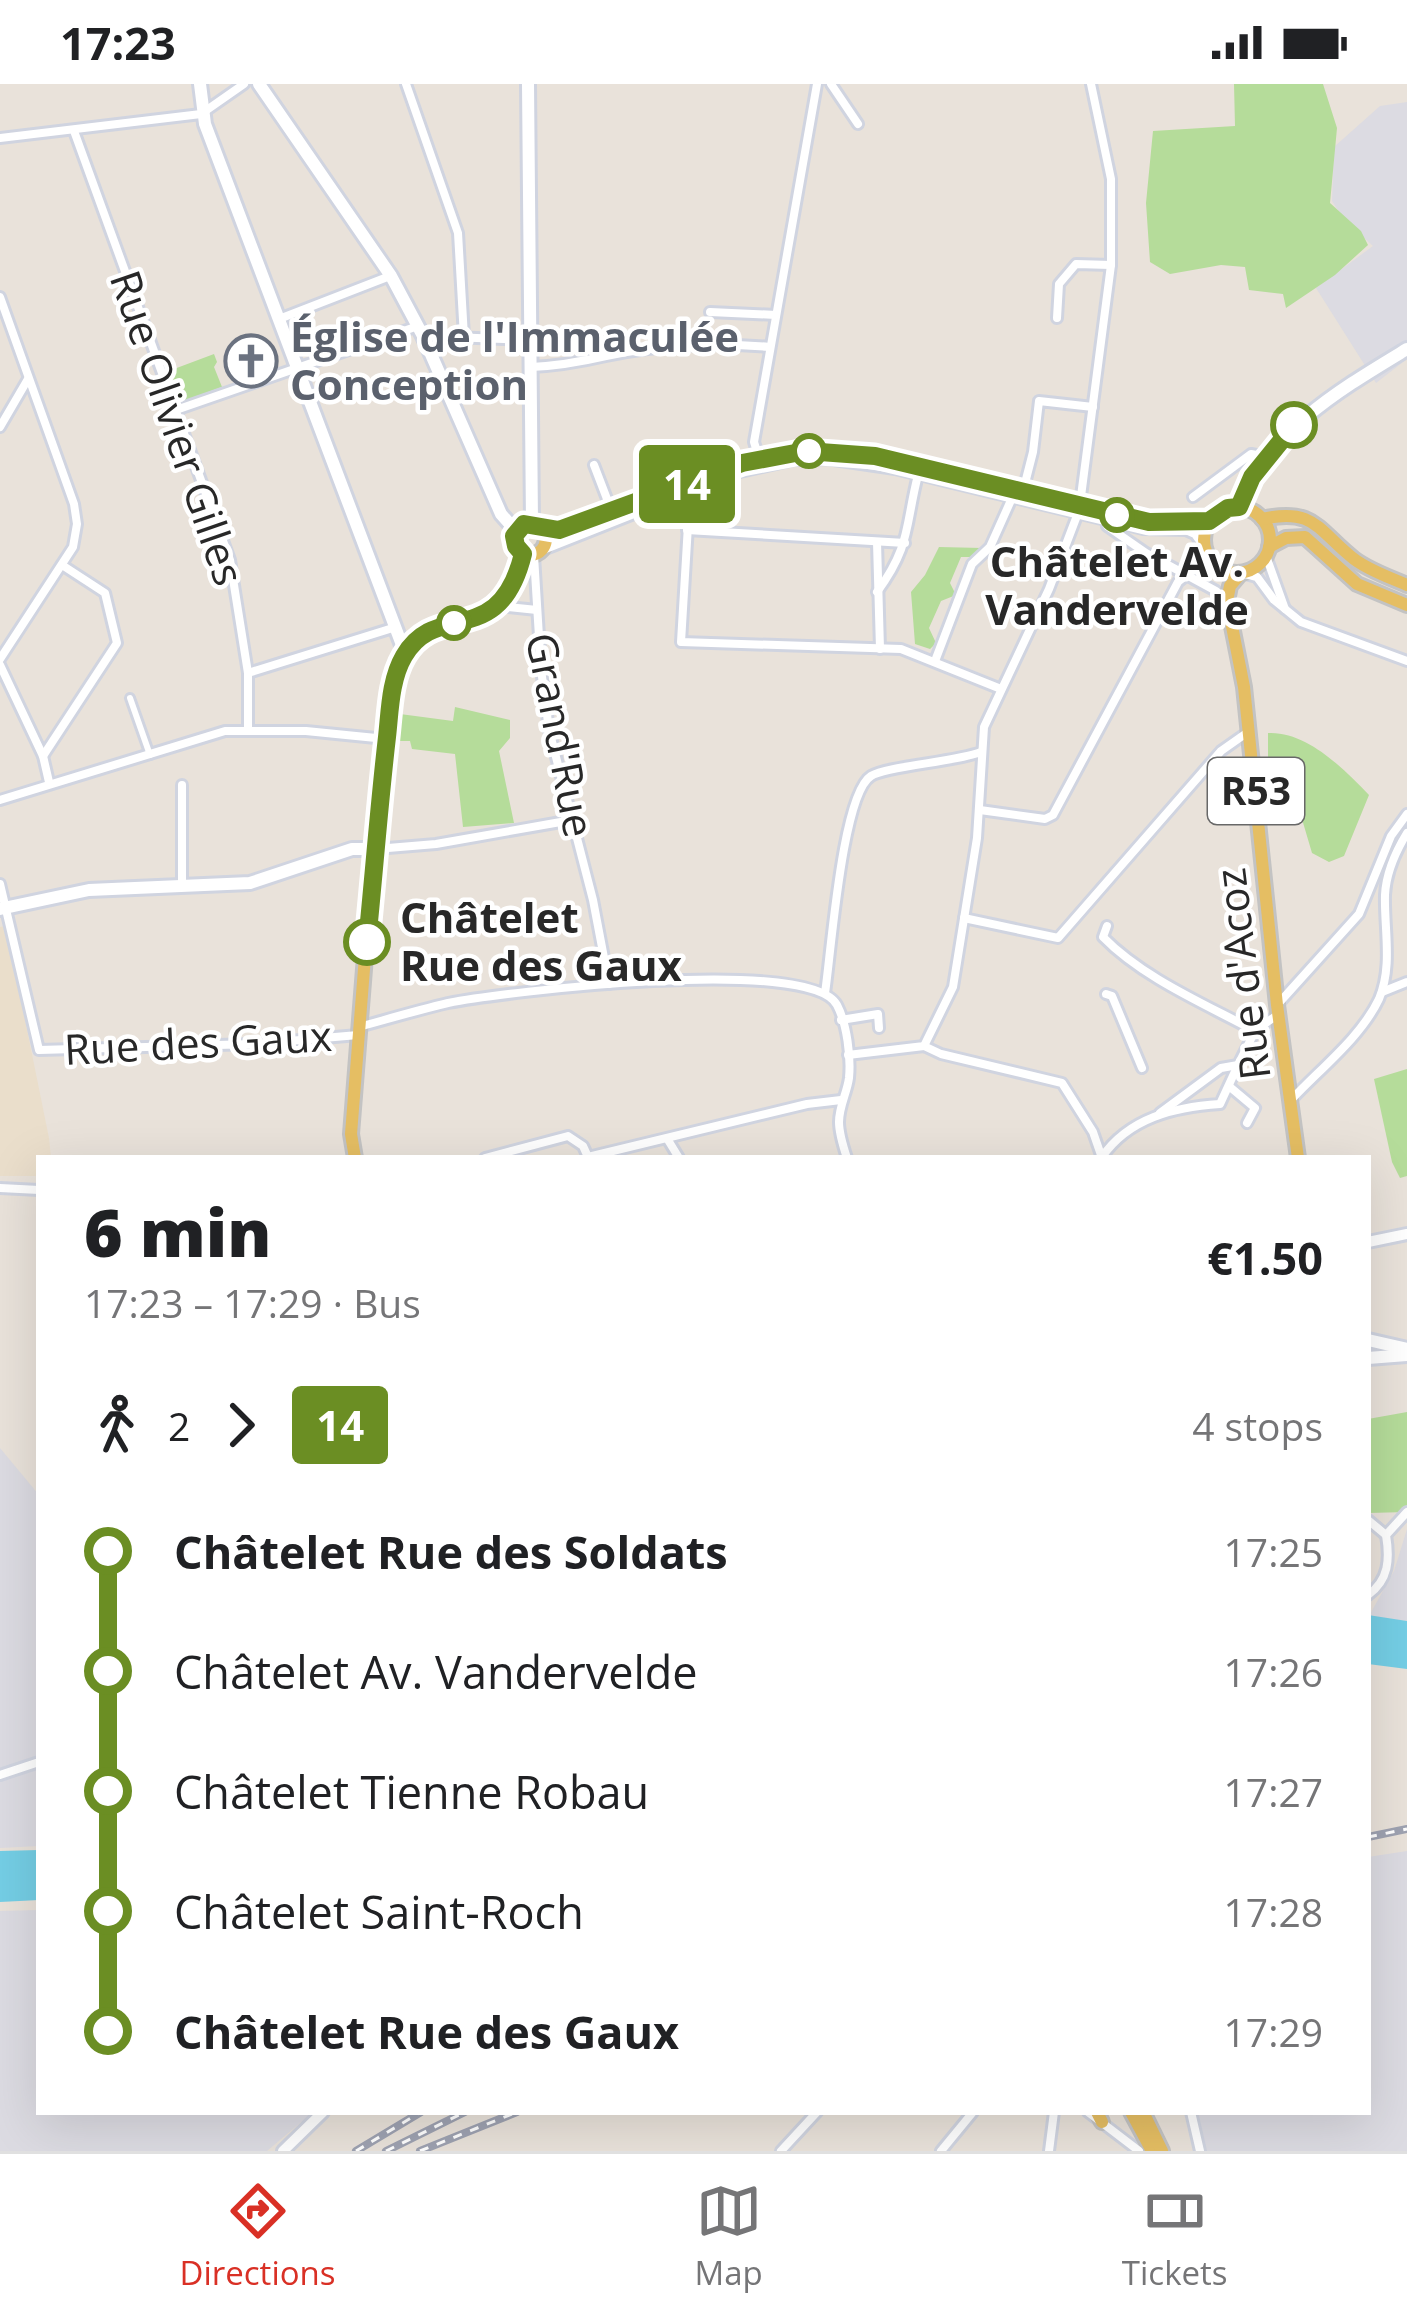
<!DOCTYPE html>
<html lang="en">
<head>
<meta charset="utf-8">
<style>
	body { margin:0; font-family:"Open Sans",sans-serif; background:#f2f2f2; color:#202124; height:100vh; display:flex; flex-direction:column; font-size:45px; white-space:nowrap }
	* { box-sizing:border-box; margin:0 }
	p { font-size:39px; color:#757577 }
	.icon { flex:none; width:66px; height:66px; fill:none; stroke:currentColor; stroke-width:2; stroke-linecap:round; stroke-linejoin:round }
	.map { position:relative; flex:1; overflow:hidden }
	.side { position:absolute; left:36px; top:1071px; width:1335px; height:960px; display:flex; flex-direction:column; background:#fff; border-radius:0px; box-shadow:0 12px 48px #0002 }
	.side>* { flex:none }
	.badge { padding:0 24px; border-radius:9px; font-size:42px; line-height:78px }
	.map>.badge { position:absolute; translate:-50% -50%; box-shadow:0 0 0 6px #fff }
	.legs { display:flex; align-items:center; gap:18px; height:132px; padding:0 48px; font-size:39px }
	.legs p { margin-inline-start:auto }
	.headline { display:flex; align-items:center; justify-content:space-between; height:204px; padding:0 48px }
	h1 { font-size:66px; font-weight:800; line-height:90px }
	ul { padding:0 48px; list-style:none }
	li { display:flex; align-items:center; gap:42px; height:120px; font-size:45px }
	li i { display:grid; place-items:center; width:18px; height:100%; margin:0 15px; background:currentColor }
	li i::after { content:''; width:30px; height:30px; margin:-15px; border:9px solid; border-radius:50%; background:#fff }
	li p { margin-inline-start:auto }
	li:first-child i { background:linear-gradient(#0000 50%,currentColor 0) }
	li:last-child i { background:linear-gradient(currentColor 50%,#0000 0) }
	.status { display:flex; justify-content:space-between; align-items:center; height:84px; padding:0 60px; background:#fff; direction:ltr }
	.status svg { height:33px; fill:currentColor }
	.menu { display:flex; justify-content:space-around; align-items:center; height:168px; border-top:3px solid #e0e0e0; background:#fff; font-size:33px; color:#757577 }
	.menu a { display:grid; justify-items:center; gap:6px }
	.menu .current { color:#d93025 }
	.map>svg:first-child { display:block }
</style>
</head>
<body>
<div class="status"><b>17:23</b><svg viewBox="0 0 49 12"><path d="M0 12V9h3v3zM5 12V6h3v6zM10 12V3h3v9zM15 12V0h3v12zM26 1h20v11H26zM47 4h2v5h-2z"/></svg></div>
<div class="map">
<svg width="1407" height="2067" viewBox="0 0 1407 2067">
	<rect width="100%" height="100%" fill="#e9e2da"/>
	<g fill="#dcdbe2">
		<path d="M1407 18V275L1376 299 1316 204 1373 162 1343 134 1332 117 1334 63 1380 22Z"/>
		<path d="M0 1364 39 1411V1762L0 1764Z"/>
		<path d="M1407 1445V1537L1369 1532 1394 1487Z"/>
		<path d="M1407 1767V2067H1200L1196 2028H1368V1773Z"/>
		<path d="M39 1826V2028H313L267 2067H0V1827Z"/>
	</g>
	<path fill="#eadecb" d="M6 842 49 1054 51 1074H39V1092H0V843Z"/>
	<g fill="#b5dc9a">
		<path d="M1234 0H1323L1337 44 1330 119 1361 147 1368 161 1335 191 1286 224 1283 210 1249 206 1245 183 1221 181 1170 190 1150 178 1146 119 1153 47 1235 42Z"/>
		<path d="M214 270 217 278 214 283 222 303 178 319 166 288Z"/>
		<path d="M939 463 982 464 976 473H961L950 499 956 511 941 517 929 544 936 559 930 565 915 560 911 508 925 491Z"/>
		<path d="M455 623 510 636V654L499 667 514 739 463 743 455 670 412 665 410 657H397L400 630 453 637Z"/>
		<path d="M1268 649C1307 647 1344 685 1369 711L1344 772 1329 778 1312 769 1299 725 1268 703Z"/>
		<path d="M1407 985V1092L1400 1094 1392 1078 1374 995Z"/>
		<path d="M1407 1328V1428L1368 1429V1335Z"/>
	</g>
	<g fill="#74cee5">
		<path d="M1368 1531 1407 1537V1585L1368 1580Z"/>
		<path d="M39 1766V1816L0 1818V1767Z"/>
	</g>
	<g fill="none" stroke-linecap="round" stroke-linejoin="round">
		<g stroke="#d0d4e0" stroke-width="12">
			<path id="pedestrian" d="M130 614 150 671"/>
		</g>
		<g stroke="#d0d4e0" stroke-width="14">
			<g id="minor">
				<path d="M406 0 458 149 464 253"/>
				<path d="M831 0 858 40"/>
				<path d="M74 47 230 476 248 589V647"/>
				<path d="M0 54 201 30 244 0"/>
				<path d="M0 213 74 420 77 440 73 463 0 575"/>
				<path d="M710 228 776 231"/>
				<path d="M1057 234 1059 200 1076 180 1111 181"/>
				<path d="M279 235 390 192"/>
				<path d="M424 252 529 256"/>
				<path d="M531 283C558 282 580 278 606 272 657 261 717 258 769 263"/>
				<path d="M173 327 418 242"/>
				<path d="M0 343 28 295"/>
				<path d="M759 374 754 358 817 0"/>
				<path d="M594 381 612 428"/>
				<path d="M1023 407 1033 368 1039 317 1093 323"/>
				<path d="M690 408 681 558 901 565 1001 605"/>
				<path d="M1193 413 1251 370 1267 373"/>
				<path d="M1080 420 1111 181V95L1091 0"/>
				<path d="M1108 436 1107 442 1146 469 1216 507"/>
				<path d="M687 446 905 459"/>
				<path d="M877 458 880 565"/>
				<path d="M543 466 740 388 794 376 827 375 895 385 1143 445 1186 446 1195 450 1204 463"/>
				<path d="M534 472 541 585 549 646 593 816 609 900"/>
				<path d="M1266 472 1285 525"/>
				<path d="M1241 489 1257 493 1274 516 1301 538 1407 577"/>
				<path d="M877 508C911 462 905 442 918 391"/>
				<path d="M499 522 537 526"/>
				<path d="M935 577 972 480 990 463 1012 414"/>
				<path d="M0 581 43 672 49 698"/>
				<path d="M248 589 396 543"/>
				<path d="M43 672 117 559 105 509 62 481"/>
				<path d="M0 716 225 647H306L386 655"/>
				<path d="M980 726 1045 735 1053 731 1178 498 1208 474"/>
				<path d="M376 765 436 760 572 736"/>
				<path d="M0 800 39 966 253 960 358 951"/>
				<path d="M182 801V701"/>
				<path d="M964 834 1058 854 1221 667 1248 648"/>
				<path d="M1107 842 1103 853C1143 894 1205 920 1255 947"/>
				<path d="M1382 908 1407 898"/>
				<path d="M825 909C831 870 842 710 871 692 887 682 955 678 981 668"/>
				<path d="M1106 910 1112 912 1142 984"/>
				<path d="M1278 920 1359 830 1391 752 1407 730"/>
				<path d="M841 936 878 930 879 944"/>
				<path d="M359 943C388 935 418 926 448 919 504 908 810 871 837 921 847 940 851 973 849 994 847 1009 839 1022 839 1038 839 1050 843 1062 847 1074"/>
				<path d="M924 962 941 970 1062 999 1093 1048 1102 1074"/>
				<path d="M848 971 924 962 953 903 977 754 984 643 1049 505 1078 429"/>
				<path d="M1230 1003 1255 1024 1247 1039"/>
				<path d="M1292 1015C1320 985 1361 953 1379 915 1393 882 1384 845 1385 811 1386 790 1396 767 1407 749"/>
				<path d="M1160 1029 1221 984 1238 981 1255 947 1277 931"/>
				<path d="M668 1056 679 1074"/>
				<path d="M588 1073 807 1020 841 1016"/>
				<path d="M1102 1073C1129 1034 1174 1023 1220 1020L1238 981"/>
				<path d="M485 1074 568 1052 583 1062 588 1073"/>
				<path d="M0 1104 39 1106"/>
				<path d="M1368 1436 1386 1451"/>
				<path d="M1368 1511C1389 1496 1390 1475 1386 1451L1407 1428"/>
				<path d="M0 1691 39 1678"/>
				<path d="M1088 2028 1139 2067"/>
				<path d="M1191 2028 1200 2067"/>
				<path d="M781 2067 817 2028"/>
				<path d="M941 2067 973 2028"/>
				<path d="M1049 2067 1054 2028"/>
			</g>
		</g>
		<g stroke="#d0d4e0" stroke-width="16">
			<g id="tertiary">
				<path d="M1368 1158 1407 1150"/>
				<path d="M283 2067 323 2028"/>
			</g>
		</g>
		<g stroke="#d0d4e0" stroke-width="18">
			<g id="secondary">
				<path d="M200 0 205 40 405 569"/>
				<path d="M259 0 391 192 423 252 501 430 516 447"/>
				<path d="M528 0 532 439"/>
				<path d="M1239 423C1268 347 1341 305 1407 265"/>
				<path d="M0 825 89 806 250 799 352 765H376"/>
				<path d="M1368 1256 1407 1265"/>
				<path d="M1368 1274 1407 1271"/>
			</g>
		</g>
		<g stroke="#c3c3c3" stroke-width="18">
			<g id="primary">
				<circle cx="1237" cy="456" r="33"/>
				<path d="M1262 435C1315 423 1318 447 1354 475 1370 487 1389 493 1407 501"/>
				<path d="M1269 463 1286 454 1305 453 1357 500 1407 521"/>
				<path d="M523 470 516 462 514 451 524 440 559 446 759 374 821 367 876 372 1149 438 1209 437"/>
				<path d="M523 470C540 474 550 462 544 445"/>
				<path d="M1241 489 1230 502 1227 517 1244 603 1277 921 1298 1074"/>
				<path d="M355 1074 351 1050 376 733 393 600 405 569 415 558C471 523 503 546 523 470"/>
				<path d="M1097 2028 1102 2038"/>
				<path d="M1131 2028 1152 2067"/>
				<path d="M1143 2028 1162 2067"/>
			</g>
		</g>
		<use href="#pedestrian" stroke="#fff" stroke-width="6"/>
		<use href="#minor" stroke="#fff" stroke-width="8"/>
		<use href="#tertiary" stroke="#fff" stroke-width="10"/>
		<use href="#secondary" stroke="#fff" stroke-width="12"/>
		<use href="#primary" stroke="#e5be63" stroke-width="12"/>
		<g stroke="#9ea2b1" stroke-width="8">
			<g id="rail">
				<path d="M1368 1753 1407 1745"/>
				<path d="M356 2067 421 2028"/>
				<path d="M386 2067 465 2028"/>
				<path d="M420 2067 517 2028"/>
			</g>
		</g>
		<use href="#rail" stroke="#fff" stroke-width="3" stroke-dasharray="9" stroke-linecap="butt"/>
	</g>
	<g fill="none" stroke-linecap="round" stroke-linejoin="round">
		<g stroke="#fff" stroke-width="27">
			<path id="line-1" d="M367 858C374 789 379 722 387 653 390 627 390 596 404 572 437 515 499 567 523 470L516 462 514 452 524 440 559 446 742 379 806 367 875 372 1149 438 1209 437 1228 424 1239 423 1252 393 1294 341"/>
		</g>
		<use href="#line-1" stroke="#6b8e23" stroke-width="18"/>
	</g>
	<defs>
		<g id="church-ring" transform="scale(2.7)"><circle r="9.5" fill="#fff" stroke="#6b7280" stroke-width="1.5"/><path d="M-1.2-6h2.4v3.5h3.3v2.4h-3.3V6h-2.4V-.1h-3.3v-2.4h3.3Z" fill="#6b7280"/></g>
	</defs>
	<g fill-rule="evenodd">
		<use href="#church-ring" x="251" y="277"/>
	</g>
	<g fill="#fff" stroke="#6b8e23" stroke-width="6">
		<circle cx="1294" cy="341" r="21"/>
		<circle cx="809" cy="367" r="15"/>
		<circle cx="1117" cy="431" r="15"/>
		<circle cx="454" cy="539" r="15"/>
		<circle cx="367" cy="858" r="21"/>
	</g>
	<g text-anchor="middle" stroke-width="9" stroke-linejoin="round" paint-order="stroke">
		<rect fill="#fff" stroke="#686868" stroke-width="3" x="1208" y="674" width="96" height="66" rx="9"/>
		<g font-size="39" font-weight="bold" fill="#282828">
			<text x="1256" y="721">R53</text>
		</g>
		<g font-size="42" font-weight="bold" fill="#5b616d" stroke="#fff" text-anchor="start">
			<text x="290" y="268">Église de l'Immaculée<tspan x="290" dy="48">Conception</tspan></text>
		</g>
		<g font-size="42" fill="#282828" stroke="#fff">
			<text transform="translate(177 344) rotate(71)" y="15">Rue Olivier Gilles</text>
			<text transform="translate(560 651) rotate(79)" y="15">Grand'Rue</text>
			<text transform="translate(1243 890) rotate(-97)" y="15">Rue d'Acoz</text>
			<text transform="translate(198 959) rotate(-3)" y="15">Rue des Gaux</text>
		</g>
		<g font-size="42" font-weight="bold" fill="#282828" stroke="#fff">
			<text x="1117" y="493">Châtelet Av.<tspan x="1117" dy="48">Vandervelde</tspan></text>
			<text x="400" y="849" text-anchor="start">Châtelet<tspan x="400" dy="48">Rue des Gaux</tspan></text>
		</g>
	</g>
</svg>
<b class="badge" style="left:687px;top:400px;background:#6b8e23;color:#fff">14</b>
<section class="side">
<div class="headline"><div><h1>6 min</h1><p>17:23 – 17:29 · Bus</p></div><b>€1.50</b></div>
<div class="legs"><svg class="icon" aria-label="walk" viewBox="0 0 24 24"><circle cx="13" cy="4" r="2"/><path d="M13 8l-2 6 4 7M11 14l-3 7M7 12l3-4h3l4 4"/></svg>2<svg class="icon" aria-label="forward" viewBox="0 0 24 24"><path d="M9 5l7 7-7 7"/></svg><b class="badge" style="background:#6b8e23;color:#fff">14</b><p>4 stops</p></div>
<ul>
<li><i style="color:#6b8e23"></i><b>Châtelet Rue des Soldats</b><p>17:25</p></li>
<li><i style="color:#6b8e23"></i><span>Châtelet Av. Vandervelde</span><p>17:26</p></li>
<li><i style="color:#6b8e23"></i><span>Châtelet Tienne Robau</span><p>17:27</p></li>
<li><i style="color:#6b8e23"></i><span>Châtelet Saint-Roch</span><p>17:28</p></li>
<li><i style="color:#6b8e23"></i><b>Châtelet Rue des Gaux</b><p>17:29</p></li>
</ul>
</section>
</div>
<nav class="menu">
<a class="current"><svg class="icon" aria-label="directions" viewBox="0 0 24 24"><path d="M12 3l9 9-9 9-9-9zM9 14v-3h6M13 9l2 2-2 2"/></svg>Directions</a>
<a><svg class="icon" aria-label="map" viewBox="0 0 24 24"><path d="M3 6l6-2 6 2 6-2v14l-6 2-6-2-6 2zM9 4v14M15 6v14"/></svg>Map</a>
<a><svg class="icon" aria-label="tickets" viewBox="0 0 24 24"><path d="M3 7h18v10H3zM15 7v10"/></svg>Tickets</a>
</nav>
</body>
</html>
